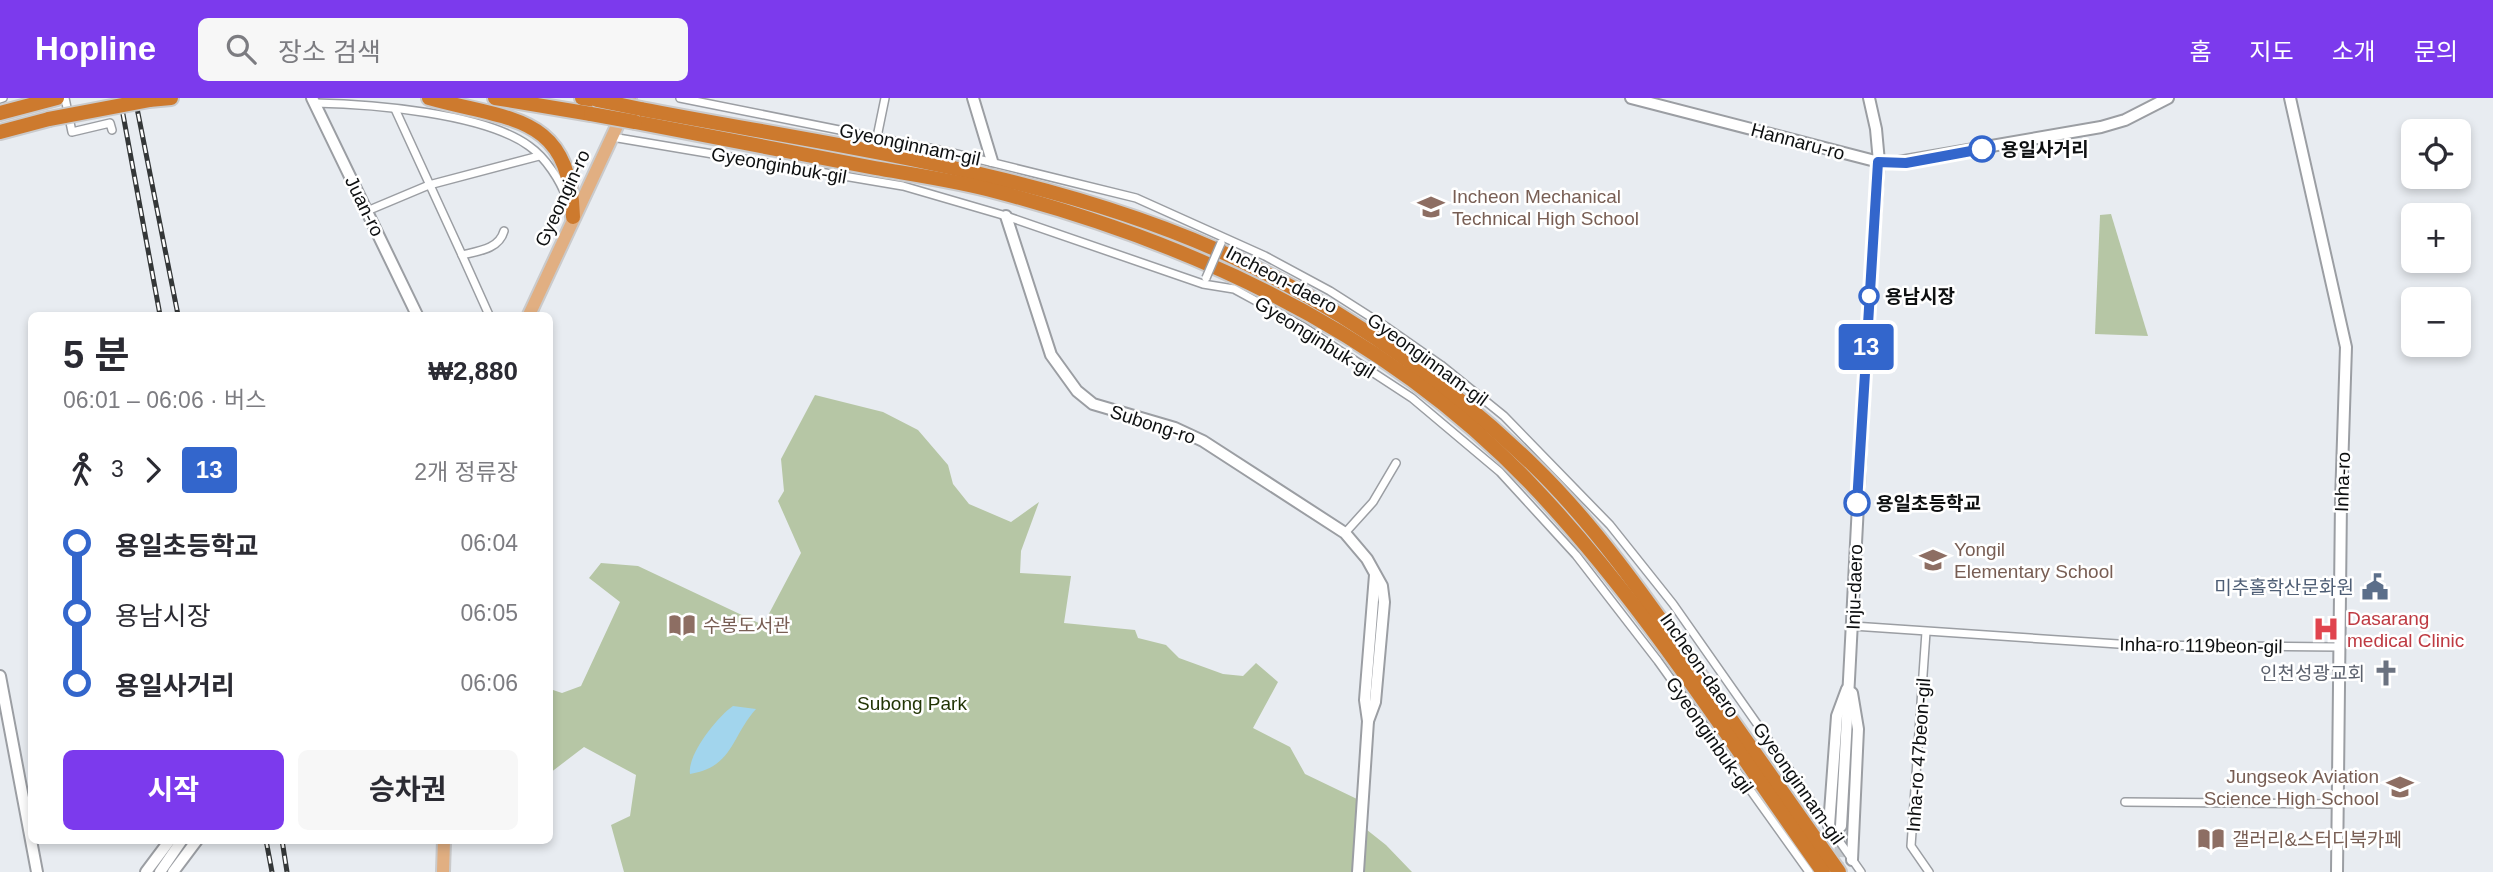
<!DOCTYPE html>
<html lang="ko">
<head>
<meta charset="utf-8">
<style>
	body { margin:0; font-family:Helvetica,"Noto Sans KR",sans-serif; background:#f7f7f7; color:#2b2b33; height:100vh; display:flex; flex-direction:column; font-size:26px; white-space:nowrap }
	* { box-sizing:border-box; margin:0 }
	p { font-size:23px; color:#7c7c81 }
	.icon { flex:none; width:38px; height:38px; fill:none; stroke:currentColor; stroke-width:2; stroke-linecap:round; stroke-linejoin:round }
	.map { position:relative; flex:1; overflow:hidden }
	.panel { position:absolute; left:28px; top:214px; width:525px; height:532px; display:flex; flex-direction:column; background:#fff; border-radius:10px; box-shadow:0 4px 10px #0003 }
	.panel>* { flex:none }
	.badge { padding:0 14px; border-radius:5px; font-size:24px; line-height:46px }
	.controls { position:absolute; left:2401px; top:21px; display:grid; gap:14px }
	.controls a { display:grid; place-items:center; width:70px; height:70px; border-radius:10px; background:#fff; box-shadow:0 4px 10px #0003; font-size:35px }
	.map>.badge { position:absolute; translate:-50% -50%; box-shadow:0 0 0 4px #fff }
	.legs { display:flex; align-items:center; gap:10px; height:77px; padding:0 35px; font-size:23px }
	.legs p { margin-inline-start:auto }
	.headline { display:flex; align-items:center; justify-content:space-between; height:119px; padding:0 35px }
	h1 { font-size:38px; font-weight:700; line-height:52px }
	.button { display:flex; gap:14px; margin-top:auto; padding:14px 35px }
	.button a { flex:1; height:80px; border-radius:10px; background:#7c3aed; color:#fff; font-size:28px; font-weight:700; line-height:80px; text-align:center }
	.button a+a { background:#f7f7f7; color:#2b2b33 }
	ul { padding:0 35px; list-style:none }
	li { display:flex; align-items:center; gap:24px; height:70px; font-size:26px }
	li i { display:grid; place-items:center; width:10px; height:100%; margin:0 9px; background:currentColor }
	li i::after { content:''; width:18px; height:18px; margin:-9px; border:5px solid; border-radius:50%; background:#fff }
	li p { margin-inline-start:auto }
	li:first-child i { background:linear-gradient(#0000 50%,currentColor 0) }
	li:last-child i { background:linear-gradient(currentColor 50%,#0000 0) }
	header { display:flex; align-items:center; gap:42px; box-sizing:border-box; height:98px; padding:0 35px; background:#7c3aed; color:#fff }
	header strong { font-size:33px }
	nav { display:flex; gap:38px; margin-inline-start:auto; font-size:24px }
	.search { width:490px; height:63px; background:#f7f7f7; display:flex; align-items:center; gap:18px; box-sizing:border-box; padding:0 24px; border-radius:10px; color:#7c7c81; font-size:26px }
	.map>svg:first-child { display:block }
</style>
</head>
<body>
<header>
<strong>Hopline</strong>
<div class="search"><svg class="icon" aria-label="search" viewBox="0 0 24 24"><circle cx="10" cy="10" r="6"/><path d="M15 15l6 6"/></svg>장소 검색</div>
<nav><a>홈</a><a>지도</a><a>소개</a><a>문의</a></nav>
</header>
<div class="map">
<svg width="2493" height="774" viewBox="0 0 2493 774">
	<rect width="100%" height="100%" fill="#e8ecf1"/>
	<g fill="#b6c6a5">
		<path d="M2111 116 2148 238 2095 236 2100 117Z"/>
		<path d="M815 297 883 314 918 332 948 367 953 386 969 406 1011 424 1039 404 1021 453 1020 475 1071 478 1064 525 1135 532 1138 540 1166 547 1179 560 1223 576 1243 578 1256 565 1278 584 1253 630 1290 649 1305 676 1357 701V724L1386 747 1412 774H624L611 727 630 718 636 677 584 649 550 675V591L562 595 581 588 620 504 589 480 601 465 638 468 763 527 801 455 778 403 784 393 781 361Z"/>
	</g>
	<path fill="#a2d5ed" d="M733 608 756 611C731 639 733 669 690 676 687 657 717 619 733 608Z"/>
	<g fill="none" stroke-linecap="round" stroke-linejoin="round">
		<path stroke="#c7cbcf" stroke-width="10" stroke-dasharray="10 5" stroke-linecap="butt" d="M1838 774 1841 728"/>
		<g stroke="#9b9ea3" stroke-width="10">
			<g id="street">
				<path d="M65 0 72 34 110 25 112 32"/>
				<path d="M680 0 949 54 1136 100 1265 158 1330 193 1388 230 1441 267 1504 318 1610 427 1673 506 1861 774"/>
				<path d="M0 1 3 0"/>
				<path d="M315 5C371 6 484 15 529 48 546 60 560 82 567 101"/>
				<path d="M395 11 462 157C479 153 499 151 504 133"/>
				<path d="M612 39 903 88 1006 118 1203 186 1234 191 1302 228 1412 300 1500 374 1576 457 1658 563 1809 774"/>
				<path d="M877 39 885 0"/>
				<path d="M367 113 429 87 539 58"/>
				<path d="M462 157 489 217"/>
				<path d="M1345 435 1373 404 1396 365"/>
				<path d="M1853 528 2133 547 2339 549"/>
				<path d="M1926 534 1911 748 1929 774"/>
				<path d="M2125 704 2338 706"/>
			</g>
		</g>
		<g stroke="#9b9ea3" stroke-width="14">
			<g id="secondary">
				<path d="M312 0 417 217"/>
				<path d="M973 0 992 63"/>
				<path d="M1631 0 1879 64 1893 65 2101 29 2125 22 2168 0"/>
				<path d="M2290 0 2346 249 2341 403 2337 774"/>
				<path d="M1006 118 1051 257 1077 293 1093 306 1175 330 1203 343 1345 435 1367 461 1382 488 1384 504 1375 604 1368 623"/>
				<path d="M0 578 37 774"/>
				<path d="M1852 595 1858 631 1852 762"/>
				<path d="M1829 728 1837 618 1847 591"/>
				<path d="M1841 728C1854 507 1862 285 1879 64L1876 31 1869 0"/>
				<path d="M146 774 170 742"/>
				<path d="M160 774 182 742"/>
				<path d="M173 774 197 742"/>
				<path d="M1358 774 1368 623 1365 602 1375 477"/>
			</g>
		</g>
		<g stroke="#cacacb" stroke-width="16">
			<g id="primary">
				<path d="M529 217 630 0"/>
				<path d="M443 774 444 742"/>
			</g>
		</g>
		<g stroke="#cacacb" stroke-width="18">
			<g id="highway">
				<path d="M429 0C510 23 570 15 573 119"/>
				<path d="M495 0 591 16"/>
				<path d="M582 0 597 2"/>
				<path d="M149 2 171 0"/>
				<path d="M641 11C838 49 1060 76 1241 163 1349 215 1448 285 1534 368 1593 425 1645 499 1692 566 1741 636 1790 705 1839 774"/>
				<path d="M0 15 57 0"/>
				<path d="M635 24C715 39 795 54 875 70 915 77 958 83 998 94 1195 146 1387 235 1530 385 1642 502 1729 642 1823 774"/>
				<path d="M0 34 49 21"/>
			</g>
		</g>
		<use href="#street" stroke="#fff" stroke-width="7"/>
		<use href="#secondary" stroke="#fff" stroke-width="10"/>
		<use href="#primary" stroke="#e1af82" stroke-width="12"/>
		<use href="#highway" stroke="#cd7a2e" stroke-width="14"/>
		<g stroke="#343738" stroke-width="5">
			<g id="rail">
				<path d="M120 0 160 217"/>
				<path d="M135 0 178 217"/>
				<path d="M266 742 272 774"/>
				<path d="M282 742 287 774"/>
			</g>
		</g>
		<use href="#rail" stroke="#fff" stroke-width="2.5" stroke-dasharray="8" stroke-linecap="butt"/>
		<g stroke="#9b9ea3" stroke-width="10" stroke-linecap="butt">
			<path id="street-bridge" d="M1206 180 1221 145"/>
		</g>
		<g stroke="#cacacb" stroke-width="18" stroke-linecap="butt">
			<g id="highway-bridge">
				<path d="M597 2 641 11"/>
				<path d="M591 16 635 24"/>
				<path d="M49 21 149 2"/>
			</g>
		</g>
		<use href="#street-bridge" stroke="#fff" stroke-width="7"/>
		<use href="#highway-bridge" stroke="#cd7a2e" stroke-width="14"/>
	</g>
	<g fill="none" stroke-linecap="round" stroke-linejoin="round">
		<g stroke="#fff" stroke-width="16">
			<path id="line-1" d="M1857 405 1878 64 1906 65 1982 51"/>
		</g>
		<use href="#line-1" stroke="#36c" stroke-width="10"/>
	</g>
	<defs>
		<g id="school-bare" transform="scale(2.1)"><path d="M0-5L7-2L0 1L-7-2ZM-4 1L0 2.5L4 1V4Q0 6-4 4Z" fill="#8d6e63" stroke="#fff" stroke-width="2.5" paint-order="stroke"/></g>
		<g id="civic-bare" transform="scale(2.1)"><path d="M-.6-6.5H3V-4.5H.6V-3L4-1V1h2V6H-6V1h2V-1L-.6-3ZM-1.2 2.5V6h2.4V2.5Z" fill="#5c6f8a" stroke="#fff" stroke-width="2.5" paint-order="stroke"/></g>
		<g id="library-bare" transform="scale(2.1)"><path d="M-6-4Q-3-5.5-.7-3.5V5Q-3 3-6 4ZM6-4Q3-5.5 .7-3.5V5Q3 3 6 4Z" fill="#8d6e63" stroke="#fff" stroke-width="2.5" paint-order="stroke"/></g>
		<g id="hospital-bare" transform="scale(2.1)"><path d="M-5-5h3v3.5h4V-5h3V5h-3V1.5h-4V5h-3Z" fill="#e0444e" stroke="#fff" stroke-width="2.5" paint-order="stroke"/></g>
		<g id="church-bare" transform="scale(2.1)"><path d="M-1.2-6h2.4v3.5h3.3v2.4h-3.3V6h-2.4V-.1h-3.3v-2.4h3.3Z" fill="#6b7280" stroke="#fff" stroke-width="2.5" paint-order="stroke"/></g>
	</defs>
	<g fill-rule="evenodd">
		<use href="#school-bare" x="1431" y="109"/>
		<use href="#school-bare" x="1933" y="462"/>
		<use href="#civic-bare" x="2375" y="489"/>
		<use href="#library-bare" x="682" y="527"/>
		<use href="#hospital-bare" x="2326" y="531"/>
		<use href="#church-bare" x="2386" y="575"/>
		<use href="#school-bare" x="2400" y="689"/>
		<use href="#library-bare" x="2211" y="741"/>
	</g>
	<g fill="#fff" stroke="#36c" stroke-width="3.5">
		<circle cx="1982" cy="51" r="12"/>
		<circle cx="1869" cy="198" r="9"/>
		<circle cx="1857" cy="405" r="12"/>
	</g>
	<g text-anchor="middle" stroke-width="5" stroke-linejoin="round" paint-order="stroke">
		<g font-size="19" fill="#0e1011" stroke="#fff">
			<text transform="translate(1798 43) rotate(15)" y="7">Hannaru-ro</text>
			<text transform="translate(910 46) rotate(12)" y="7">Gyeonginnam-gil</text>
			<text transform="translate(779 67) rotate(10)" y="7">Gyeonginbuk-gil</text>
			<text transform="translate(562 100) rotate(-65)" y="7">Gyeongin-ro</text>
			<text transform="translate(365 108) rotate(64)" y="7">Juan-ro</text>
			<text transform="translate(1282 181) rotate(28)" y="7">Incheon-daero</text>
			<text transform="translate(1315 239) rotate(32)" y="7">Gyeonginbuk-gil</text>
			<text transform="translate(1428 261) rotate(36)" y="7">Gyeonginnam-gil</text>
			<text transform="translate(1153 326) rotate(18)" y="7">Subong-ro</text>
			<text transform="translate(2342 384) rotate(-88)" y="7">Inha-ro</text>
			<text transform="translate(1854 489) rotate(-88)" y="7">Inju-daero</text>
			<text transform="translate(2201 547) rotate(1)" y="7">Inha-ro 119beon-gil</text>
			<text transform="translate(1700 567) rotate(55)" y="7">Incheon-daero</text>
			<text transform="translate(1710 637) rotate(55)" y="7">Gyeonginbuk-gil</text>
			<text transform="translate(1918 657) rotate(-86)" y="7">Inha-ro 47beon-gil</text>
			<text transform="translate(1799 685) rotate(55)" y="7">Gyeonginnam-gil</text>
		</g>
		<g font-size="19" font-weight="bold" fill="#0e1011" stroke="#fff" text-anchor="start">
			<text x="2001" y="58">용일사거리</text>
			<text x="1885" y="205">용남시장</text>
			<text x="1876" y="412">용일초등학교</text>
		</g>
		<g font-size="19" fill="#785e54" stroke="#fff" text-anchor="start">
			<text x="1452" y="105">Incheon Mechanical<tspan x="1452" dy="22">Technical High School</tspan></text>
			<text x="1954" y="458">Yongil<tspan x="1954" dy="22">Elementary School</tspan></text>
			<text x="703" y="534">수봉도서관</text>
			<text x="2379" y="685" text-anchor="end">Jungseok Aviation<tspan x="2379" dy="22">Science High School</tspan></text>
			<text x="2232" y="748">갤러리&amp;스터디북카페</text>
		</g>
		<g font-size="19" fill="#4e5e75" stroke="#fff" text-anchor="end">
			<text x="2354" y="496">미추홀학산문화원</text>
		</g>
		<g font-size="19" fill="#be3a42" stroke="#fff" text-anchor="start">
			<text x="2347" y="527">Dasarang<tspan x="2347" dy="22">medical Clinic</tspan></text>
		</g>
		<g font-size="19" fill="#5b616d" stroke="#fff" text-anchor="end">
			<text x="2365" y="582">인천성광교회</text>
		</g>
		<g font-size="19" fill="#223405" stroke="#fff">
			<text x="912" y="612">Subong Park</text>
		</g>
	</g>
</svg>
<div class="controls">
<a><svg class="icon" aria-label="locate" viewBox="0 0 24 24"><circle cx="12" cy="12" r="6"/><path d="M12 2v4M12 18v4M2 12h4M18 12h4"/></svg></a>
<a>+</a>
<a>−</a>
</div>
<b class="badge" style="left:1866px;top:249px;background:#36c;color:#fff">13</b>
<section class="panel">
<div class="headline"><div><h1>5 분</h1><p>06:01 – 06:06 · 버스</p></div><b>₩2,880</b></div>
<div class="legs"><svg class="icon" aria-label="walk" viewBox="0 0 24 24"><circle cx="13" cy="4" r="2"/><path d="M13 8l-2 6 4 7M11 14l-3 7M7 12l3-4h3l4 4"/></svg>3<svg class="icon" aria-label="forward" viewBox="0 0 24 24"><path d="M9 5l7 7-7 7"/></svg><b class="badge" style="background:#36c;color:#fff">13</b><p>2개 정류장</p></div>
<ul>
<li><i style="color:#36c"></i><b>용일초등학교</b><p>06:04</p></li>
<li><i style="color:#36c"></i><span>용남시장</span><p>06:05</p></li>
<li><i style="color:#36c"></i><b>용일사거리</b><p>06:06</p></li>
</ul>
<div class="button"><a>시작</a><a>승차권</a></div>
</section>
</div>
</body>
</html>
